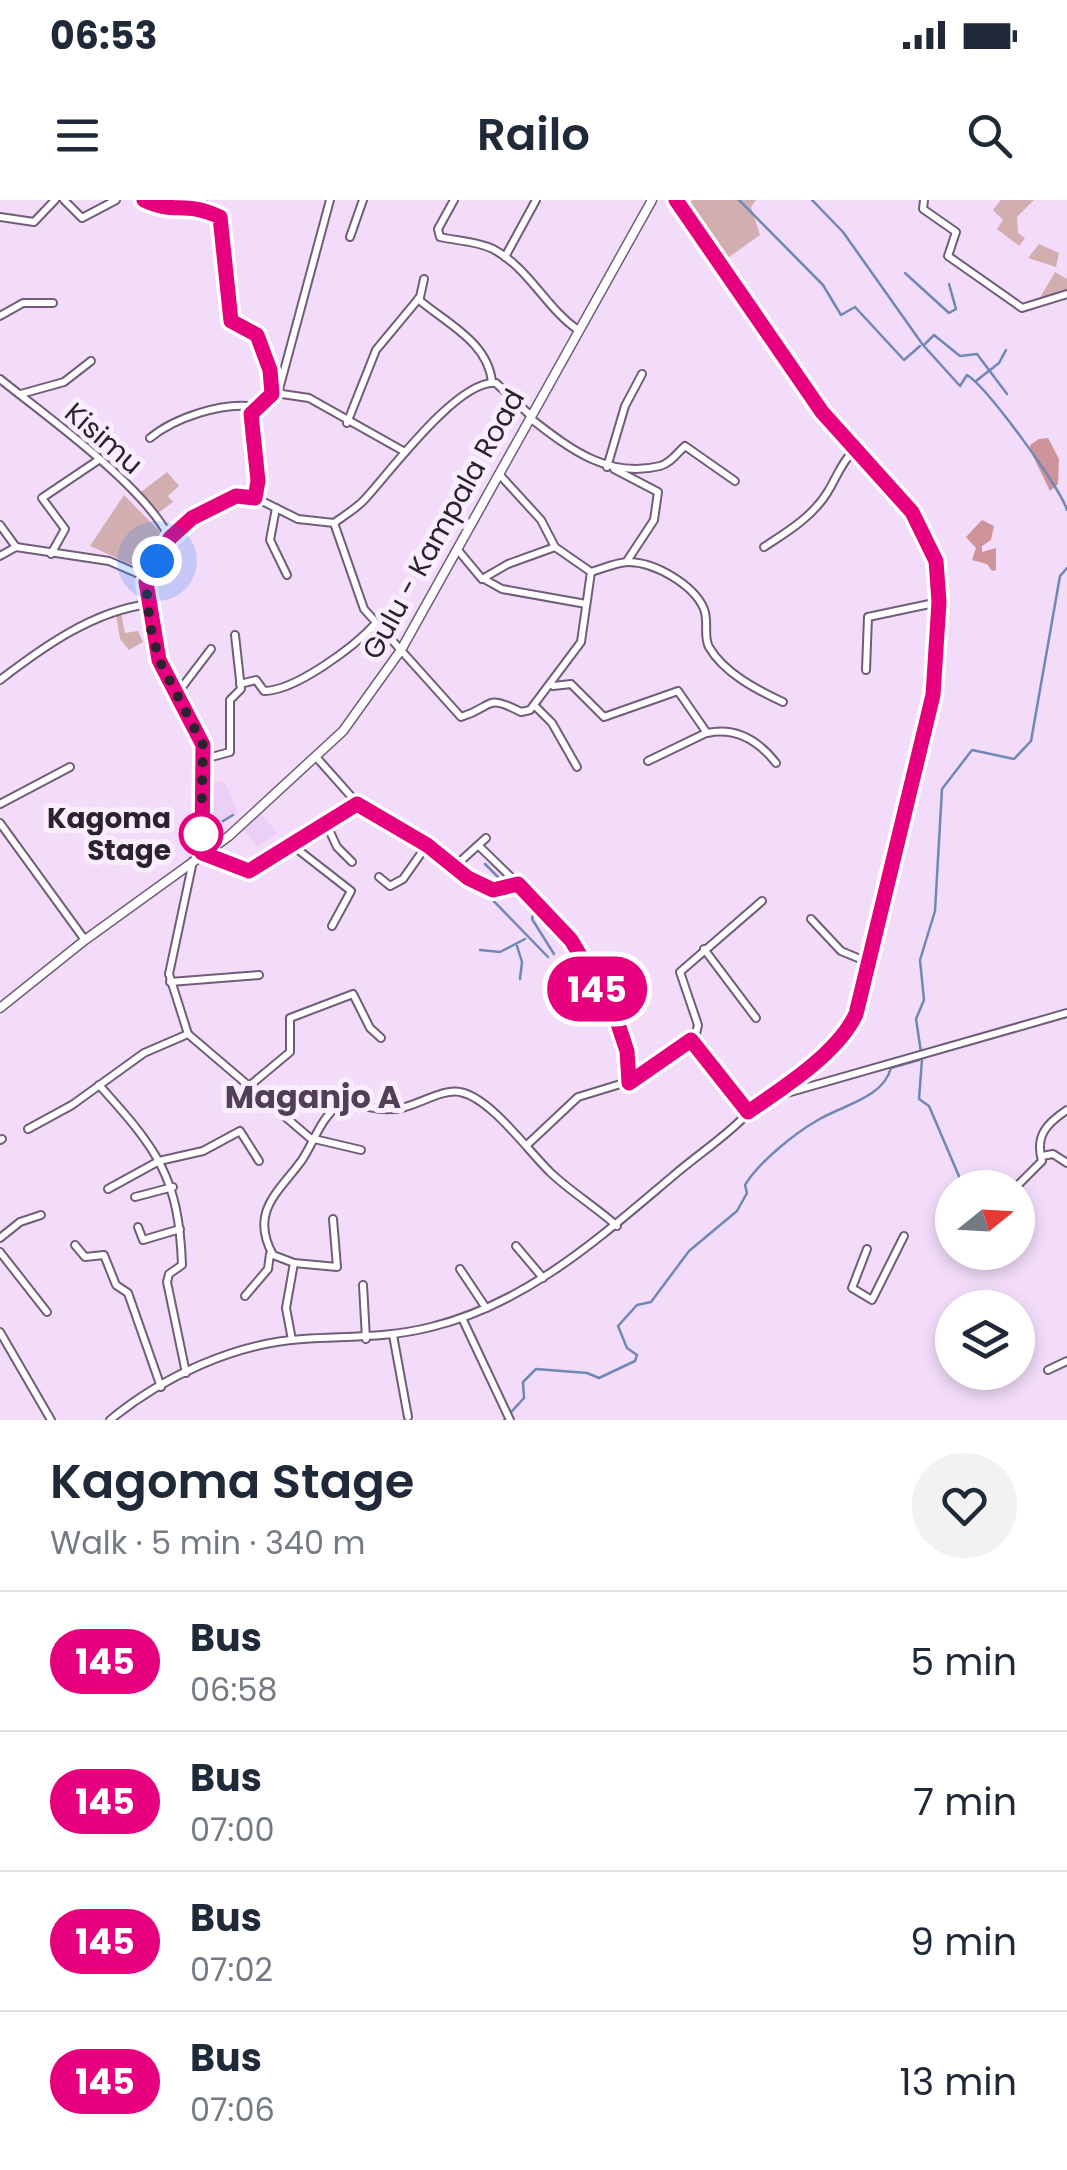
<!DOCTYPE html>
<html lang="en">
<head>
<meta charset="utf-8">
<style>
	body { margin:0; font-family:Poppins,sans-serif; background:#f2f2f3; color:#1f2937; height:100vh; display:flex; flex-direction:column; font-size:38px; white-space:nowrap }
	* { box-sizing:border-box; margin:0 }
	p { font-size:32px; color:#747a83 }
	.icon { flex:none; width:55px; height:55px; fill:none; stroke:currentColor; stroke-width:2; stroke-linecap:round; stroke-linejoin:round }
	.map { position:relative; height:1220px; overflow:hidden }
	.sheet { display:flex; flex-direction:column; background:#fff; flex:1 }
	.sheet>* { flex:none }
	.badge { padding:0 20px; border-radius:32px; font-size:35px; line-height:65px }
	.needle { width:65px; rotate:72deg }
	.controls { position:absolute; left:935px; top:970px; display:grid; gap:20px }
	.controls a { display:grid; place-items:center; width:100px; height:100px; border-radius:50%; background:#fff; box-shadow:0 5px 15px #0003; font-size:50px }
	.you { position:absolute; width:50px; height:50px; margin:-25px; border:8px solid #fff; border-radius:50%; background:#1a73e8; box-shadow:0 0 0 15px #1a73e833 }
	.map>.badge { position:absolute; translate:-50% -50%; box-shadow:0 0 0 5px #fff }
	.round { display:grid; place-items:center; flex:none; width:105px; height:105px; border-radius:52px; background:#f2f2f3 }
	.headline { display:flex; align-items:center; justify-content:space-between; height:170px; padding:0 50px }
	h1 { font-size:48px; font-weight:600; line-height:75px }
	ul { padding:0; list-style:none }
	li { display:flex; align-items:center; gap:30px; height:140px; padding:0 50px; border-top:2px solid #e0e1e3 }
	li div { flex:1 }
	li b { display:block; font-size:38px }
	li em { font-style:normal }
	li .badge { min-width:110px; font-weight:700; text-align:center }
	.status { display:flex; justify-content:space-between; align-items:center; height:70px; padding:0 50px; background:#fff; direction:ltr }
	.status svg { height:28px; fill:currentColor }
	header { display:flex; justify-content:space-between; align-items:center; height:130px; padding:0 50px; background:#fff; font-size:45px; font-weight:600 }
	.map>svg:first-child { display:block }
</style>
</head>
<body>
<div class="status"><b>06:53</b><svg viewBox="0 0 49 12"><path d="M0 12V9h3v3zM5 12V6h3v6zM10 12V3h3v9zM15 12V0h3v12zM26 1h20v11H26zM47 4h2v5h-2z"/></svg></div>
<header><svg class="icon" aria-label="menu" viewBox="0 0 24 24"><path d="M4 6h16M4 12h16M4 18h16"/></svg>Railo<svg class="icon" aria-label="search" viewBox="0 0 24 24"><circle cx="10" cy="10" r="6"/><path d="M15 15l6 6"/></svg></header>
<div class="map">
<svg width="1067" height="1220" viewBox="0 0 1067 1220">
	<rect width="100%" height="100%" fill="#f2dcfa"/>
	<g fill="#ebcff4">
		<path d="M224 581 238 612 202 640 206 582Z"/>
		<path d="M259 611 277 633 257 647 240 624Z"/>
	</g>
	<g fill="#d3aeb0">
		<path d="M693 0H756L751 7 760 35 722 62 683 6Z"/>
		<path d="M1001 0H1034L1017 17 1018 33 1025 38 1019 46 997 29 1003 20 993 10Z"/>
		<path d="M1039 44 1059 53 1056 67 1028 58Z"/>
		<path d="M1055 72 1067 79V92L1038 101Z"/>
		<path d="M167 272 179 286 168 296 173 302 158 313 141 292Z"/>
		<path d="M124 295 164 336 145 371 90 346Z"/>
		<path d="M121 413 125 433 138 431 143 442 129 450 120 439 116 414Z"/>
	</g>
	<g fill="#ce9499">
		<path d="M1039 239 1048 238 1059 259 1058 284 1050 291 1030 250V245Z"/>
		<path d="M982 320 994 326 991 340 982 346V352L996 348V370L992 371 987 364 972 360 976 348 966 337Z"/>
	</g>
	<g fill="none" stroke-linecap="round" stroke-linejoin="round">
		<g stroke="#7088b3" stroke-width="2.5">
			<path d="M739 0 823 85 841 115 855 107 904 160 920 146"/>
			<path d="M812 0 843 32 923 145 960 186 967 175C987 187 1060 287 1067 310"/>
			<path d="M905 73 949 113 956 109 949 84"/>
			<path d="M987 79 1017 101"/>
			<path d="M925 144 934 135 960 156 977 154 1007 194"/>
			<path d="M976 181 999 163 1006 150"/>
			<path d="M223 621 233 615"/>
			<path d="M204 633 216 626"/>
			<path d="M485 664 505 684"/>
			<path d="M509 679 535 707 532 719 554 754"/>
			<path d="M483 690 548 757"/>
			<path d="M517 746 522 762 520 779"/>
			<path d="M480 750 500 752 525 739"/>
			<path d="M964 988 929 906 919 899 922 859 916 819 924 800 920 760 935 711 942 589 972 550 1014 559 1031 541 1060 376 1067 368"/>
			<path d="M504 1220 524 1198 523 1182 536 1169 587 1173 599 1178 635 1161 637 1155 627 1148 618 1126 637 1105 651 1102 689 1051 737 1011 747 993 745 985C759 962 795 933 818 920 843 905 883 898 891 868L919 860"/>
		</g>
		<g stroke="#715d78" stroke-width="10">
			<g id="minor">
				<path d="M64 0 82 18 116 0"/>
				<path d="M144 0 161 6 201 3"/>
				<path d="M200 0 222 22 231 121C260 135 274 159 272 194"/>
				<path d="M454 0 438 29 440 37C457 41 477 41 493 49 530 69 545 107 578 130"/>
				<path d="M677 0 822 212 912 312 935 361 939 402 933 495 856 814C840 848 806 865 782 892"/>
				<path d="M924 0 923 9 956 32 948 56 1022 108 1067 94"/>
				<path d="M0 17 34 22 55 0"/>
				<path d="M350 37 363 0"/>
				<path d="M505 57 536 0"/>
				<path d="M418 99C446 123 488 142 492 182"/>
				<path d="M0 116 23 103H53"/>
				<path d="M0 179C47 217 145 286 170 339"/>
				<path d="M278 193 330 0"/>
				<path d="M21 194 64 182 91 161"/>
				<path d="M530 218C569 248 607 279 660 266 671 263 677 253 685 246L735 281"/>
				<path d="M347 223 376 150 420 97 424 79"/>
				<path d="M150 238C174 218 224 201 255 207"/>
				<path d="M607 267 625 206 642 174"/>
				<path d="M614 269 658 292 654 320 627 361"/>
				<path d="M499 274 541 320 555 347"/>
				<path d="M255 297 259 281 251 214 275 193 309 198 405 252"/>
				<path d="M276 308 270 340 287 375"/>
				<path d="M334 323C345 315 357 308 365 299 390 272 458 179 496 183L530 215"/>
				<path d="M0 325 16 347"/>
				<path d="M764 347C787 332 812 317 827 293 837 277 840 265 853 251"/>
				<path d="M457 349 482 379 508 364 555 347 591 372"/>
				<path d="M51 354 65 329 42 298 97 261"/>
				<path d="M0 356 16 347 109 361 148 378"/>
				<path d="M591 372C602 369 617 362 628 362 655 362 694 385 704 409 709 422 703 436 709 447 724 473 757 490 783 502"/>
				<path d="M484 379 502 389 586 404"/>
				<path d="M866 470 868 417 939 402"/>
				<path d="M0 480C43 447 93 411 149 404"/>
				<path d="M240 484 256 480 264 491C295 491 354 447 375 424"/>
				<path d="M553 486 571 484 604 517 678 491 707 533C735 527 758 540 776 563"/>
				<path d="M176 495 211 449"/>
				<path d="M534 505 552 523 577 567"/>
				<path d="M317 558 357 603 427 645 467 678 493 690 518 684 529 690 571 740 614 812 625 841 629 883"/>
				<path d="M204 559 230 552V500L241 489 235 435"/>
				<path d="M648 561 706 533"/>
				<path d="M357 603 249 671 201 653 203 545 159 460 146 383 170 339 192 318 246 293 298 319 334 323 364 409 461 517C494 507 484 493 521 512L530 510 581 442 591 372"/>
				<path d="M0 604 70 567"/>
				<path d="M325 621 337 647 352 662"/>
				<path d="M0 623 85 740"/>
				<path d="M292 645 351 691 332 726"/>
				<path d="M479 646 517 683"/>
				<path d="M454 667 486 638"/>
				<path d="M379 677 390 686 403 679 427 645"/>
				<path d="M811 719 841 751 870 763"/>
				<path d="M704 749 756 818"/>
				<path d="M170 782 259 775"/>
				<path d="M188 834 169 774 193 661"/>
				<path d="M99 885C157 949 179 977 182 1065L169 1074 167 1082 186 1173"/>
				<path d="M248 887 290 852V818L353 794 370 828 381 838"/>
				<path d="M748 913 693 846 698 825 680 772 762 701"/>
				<path d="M28 929 72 905 144 853 188 834 310 938 361 950"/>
				<path d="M0 940 2 939"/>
				<path d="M528 944 578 897 637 879 691 840"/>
				<path d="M1042 956 1053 954 1067 963"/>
				<path d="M1015 988 1042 961C1035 936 1046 924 1067 910"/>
				<path d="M108 989 159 961 203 951 240 931 259 961"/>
				<path d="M135 997 173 987"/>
				<path d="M138 1027 143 1040 180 1029"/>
				<path d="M0 1038 20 1022 41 1015"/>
				<path d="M75 1045 85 1057 104 1055 116 1085 128 1093 161 1187"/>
				<path d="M516 1046 543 1078"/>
				<path d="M867 1049 852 1088 872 1100 904 1036"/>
				<path d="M0 1052 47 1112"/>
				<path d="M967 1053V1052"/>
				<path d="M294 1063 337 1067 333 1019"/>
				<path d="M460 1069 486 1108"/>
				<path d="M363 1085 366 1139"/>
				<path d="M245 1096 268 1069 270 1054"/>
				<path d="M462 1118 510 1220"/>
				<path d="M0 1132 51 1220"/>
				<path d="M393 1135 408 1217"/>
				<path d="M292 1140 286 1108 294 1063 273 1055C249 1011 279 992 302 960 314 942 321 917 340 904 361 902 378 913 401 908 418 905 444 888 460 892 491 898 528 951 551 973 571 992 596 1007 617 1026"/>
				<path d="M1048 1170 1067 1161"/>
				<path d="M110 1220C162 1177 235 1143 303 1139 347 1136 388 1138 431 1127 528 1103 599 1038 673 976 698 954 726 937 748 913L773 897 1067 813"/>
			</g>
		</g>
		<g stroke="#715d78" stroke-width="11">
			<path id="major" d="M0 808 85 740 229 636 343 531 401 450 652 0"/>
		</g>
		<use href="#minor" stroke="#fff" stroke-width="6"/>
		<use href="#major" stroke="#fff" stroke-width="8"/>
	</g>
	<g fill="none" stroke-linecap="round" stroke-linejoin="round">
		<g stroke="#fff" stroke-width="22">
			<path id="line" d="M144 0C175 15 183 0 220 17L231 121 257 135 270 170 272 194 251 214 258 281 255 298 236 296 192 318 170 338 146 382 159 460 203 545 202 653 249 671 357 604 427 645 468 678 493 690 518 684 571 740 614 812 627 851 629 883 691 840 748 912C783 888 838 853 856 814L933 495 939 402 936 361 912 312 822 212 676 0"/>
		</g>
		<use href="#line" stroke="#e6007e" stroke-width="15"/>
		<path stroke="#2a222d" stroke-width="10" stroke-dasharray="0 18" d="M157 361 146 382 150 425 159 460 203 545 201 634"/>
	</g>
	<circle fill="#fff" stroke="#e6007e" stroke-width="5" cx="201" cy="634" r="20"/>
	<g text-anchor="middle" stroke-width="10" stroke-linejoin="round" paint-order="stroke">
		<g font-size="28" fill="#2a222d" stroke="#faedff">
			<text transform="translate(104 238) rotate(41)" y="10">Kisimu</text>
			<text transform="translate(443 324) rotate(-61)" y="10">Gulu - Kampala Road</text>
		</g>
		<g font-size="28" font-weight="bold" fill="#2a222d" stroke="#faedff" text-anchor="end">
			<text x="171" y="628">Kagoma<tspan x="171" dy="32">Stage</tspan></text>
		</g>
		<g font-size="32" font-weight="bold" fill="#513e57" stroke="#faedff">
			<text x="313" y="908">Maganjo A</text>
		</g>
	</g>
</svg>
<div class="controls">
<a><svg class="needle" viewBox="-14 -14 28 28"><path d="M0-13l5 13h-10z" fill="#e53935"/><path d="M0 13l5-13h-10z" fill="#747a83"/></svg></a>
<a><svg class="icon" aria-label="layers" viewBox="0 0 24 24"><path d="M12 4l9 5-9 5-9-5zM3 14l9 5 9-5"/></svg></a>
</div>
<div class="you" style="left:157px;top:361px"></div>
<b class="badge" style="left:597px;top:789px;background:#e6007e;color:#fff">145</b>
</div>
<section class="sheet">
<div class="headline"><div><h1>Kagoma Stage</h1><p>Walk · 5 min · 340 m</p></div><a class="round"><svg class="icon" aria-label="heart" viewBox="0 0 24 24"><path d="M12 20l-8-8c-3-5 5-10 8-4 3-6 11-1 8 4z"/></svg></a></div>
<ul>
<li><span class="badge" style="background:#e6007e;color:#fff">145</span><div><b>Bus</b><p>06:58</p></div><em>5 min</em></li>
<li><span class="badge" style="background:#e6007e;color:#fff">145</span><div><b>Bus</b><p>07:00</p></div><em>7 min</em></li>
<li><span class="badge" style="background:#e6007e;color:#fff">145</span><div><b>Bus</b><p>07:02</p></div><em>9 min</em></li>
<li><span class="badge" style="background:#e6007e;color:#fff">145</span><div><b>Bus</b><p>07:06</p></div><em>13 min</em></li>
</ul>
</section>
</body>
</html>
